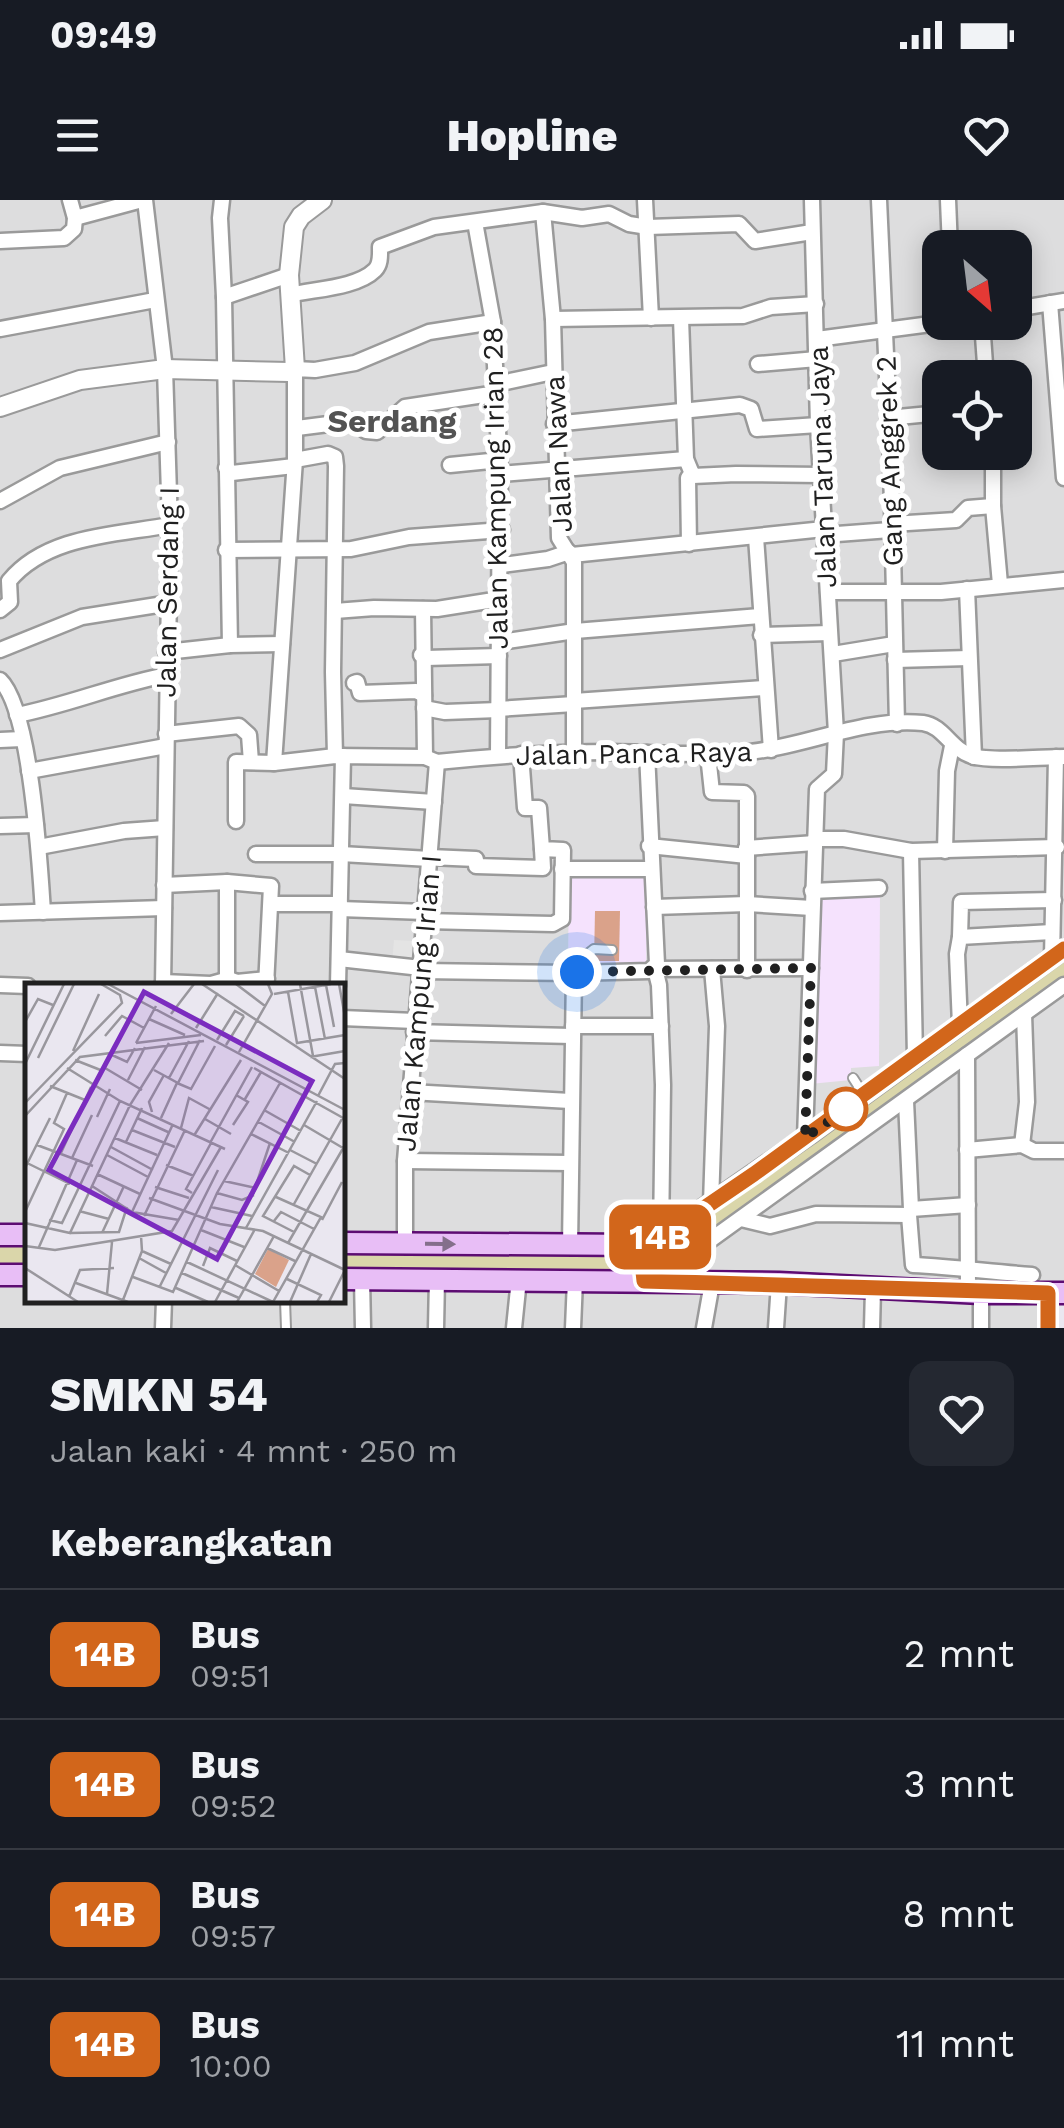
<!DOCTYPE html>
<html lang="id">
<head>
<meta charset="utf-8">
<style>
	body { margin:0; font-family:"Work Sans",sans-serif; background:#242831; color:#f1f3f6; height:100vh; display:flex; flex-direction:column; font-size:38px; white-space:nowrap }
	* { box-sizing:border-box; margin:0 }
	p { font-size:32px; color:#9ea1a6 }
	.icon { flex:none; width:55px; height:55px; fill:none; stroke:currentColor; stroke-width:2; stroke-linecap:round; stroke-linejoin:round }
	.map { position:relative; height:1128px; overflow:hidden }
	.side { display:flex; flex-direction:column; background:#171b24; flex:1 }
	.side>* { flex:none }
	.badge { padding:0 20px; border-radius:15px; font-size:35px; line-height:65px }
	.needle { width:65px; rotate:152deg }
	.controls { position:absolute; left:922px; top:30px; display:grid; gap:20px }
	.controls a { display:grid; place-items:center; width:110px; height:110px; border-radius:20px; background:#171b24; box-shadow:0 5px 25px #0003; font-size:50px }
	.you { position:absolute; width:50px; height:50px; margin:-25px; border:8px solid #fff; border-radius:50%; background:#1a73e8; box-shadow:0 0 0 15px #1a73e833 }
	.map>.badge { position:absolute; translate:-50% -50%; box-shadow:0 0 0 5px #fff }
	h2 { padding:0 50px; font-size:38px; line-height:90px }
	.round { display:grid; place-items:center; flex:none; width:105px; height:105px; border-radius:20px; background:#242831 }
	.summary { display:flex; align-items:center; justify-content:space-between; height:170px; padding:0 50px }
	h1 { font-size:48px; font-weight:800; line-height:75px }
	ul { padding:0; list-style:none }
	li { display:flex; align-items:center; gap:30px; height:130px; padding:0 50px; border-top:2px solid #363941 }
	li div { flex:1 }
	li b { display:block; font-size:38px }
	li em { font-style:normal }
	li .badge { min-width:110px; font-weight:700; text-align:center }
	.status { display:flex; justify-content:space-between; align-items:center; height:70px; padding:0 50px; background:#171b24; direction:ltr }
	.status svg { height:28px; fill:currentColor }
	header { display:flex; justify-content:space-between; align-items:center; height:130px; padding:0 50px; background:#171b24; font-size:45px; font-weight:800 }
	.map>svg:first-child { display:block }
</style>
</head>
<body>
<div class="status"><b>09:49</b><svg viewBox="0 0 49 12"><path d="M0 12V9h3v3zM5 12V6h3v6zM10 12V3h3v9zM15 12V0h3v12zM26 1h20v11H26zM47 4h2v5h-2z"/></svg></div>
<header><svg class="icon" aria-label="menu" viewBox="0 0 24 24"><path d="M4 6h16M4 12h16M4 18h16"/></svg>Hopline<svg class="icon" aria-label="heart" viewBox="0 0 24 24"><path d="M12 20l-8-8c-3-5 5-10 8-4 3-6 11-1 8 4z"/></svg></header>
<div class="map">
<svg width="1064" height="1128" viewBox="0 0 1064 1128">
	<rect width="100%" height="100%" fill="#eae7f0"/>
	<g fill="#ddddde" fill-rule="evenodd">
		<path d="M0 0H1064V746L649 1037 343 1036 342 786H28L27 1028 0 1027ZM940 48H1015V122H940ZM940 178H1015V252H940Z"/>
		<path d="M1064 783V1095L1054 1105 1053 1128H0V1077L27 1078 28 1100H342L343 1083 627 1087Z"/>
	</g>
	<g fill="#f5e2fd">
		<path d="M569 670 647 671 646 770H568Z"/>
		<path d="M880 690 879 866 851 868V880L810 884 813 691Z"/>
	</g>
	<path fill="#daa28a" d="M595 711H620L619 761H594Z"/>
	<path fill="#e4e4e4" d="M394 740 415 741 414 764H392Z"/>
	<g fill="#dad6aa">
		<path d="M1064 755V782L734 1022 645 1073 343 1067V1048L645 1052Z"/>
		<path d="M27 1040V1063H0V1041Z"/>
	</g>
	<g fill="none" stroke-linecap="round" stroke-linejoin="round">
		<g stroke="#9a9a9a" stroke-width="12">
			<g id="service">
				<path d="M585 771V756L594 749 612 750"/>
				<path d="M853 878 864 895"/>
				<path d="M285 1100 286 1128"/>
			</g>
		</g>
		<g stroke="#9a9a9a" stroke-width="19">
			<g id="minor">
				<path d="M145 0 165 169 170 325 163 786"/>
				<path d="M222 0 220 18 224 97 230 445"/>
				<path d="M645 0 651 118"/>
				<path d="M879 0 891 265 897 524"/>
				<path d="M948 0 950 48"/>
				<path d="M543 12 553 119 559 338 574 362V553"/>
				<path d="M75 18 142 0"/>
				<path d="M475 22 493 122 500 274 498 555"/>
				<path d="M0 41 64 38 74 29 75 18 70 0"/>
				<path d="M290 95C314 89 357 88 375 70 381 64 380 55 380 47L434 27 543 12 582 18 609 14 629 24 648 27 739 24 755 41 812 32"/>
				<path d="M224 97 289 75"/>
				<path d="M1050 103 1064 278"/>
				<path d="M1015 109 1064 101"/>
				<path d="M681 118 686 259 693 276 736 274 821 275"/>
				<path d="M553 119 743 116 771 107 816 104"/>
				<path d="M982 122 986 178"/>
				<path d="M0 129 155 100"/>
				<path d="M817 139 946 122"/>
				<path d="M758 164 817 159"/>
				<path d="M496 184 553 172"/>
				<path d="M888 218 940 213"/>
				<path d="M554 224 740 205 751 209 757 229 818 225"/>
				<path d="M297 228 352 221 366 231 377 232 405 207 497 193"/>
				<path d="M993 252V306L1000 384"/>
				<path d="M295 260 328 254 335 257 336 266 333 472 335 556"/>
				<path d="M450 265 500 260"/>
				<path d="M226 268 232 273 294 266"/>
				<path d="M500 274 686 259"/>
				<path d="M0 301 60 268 168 242"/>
				<path d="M892 324 956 320 968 308 993 306"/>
				<path d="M824 335 890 330"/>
				<path d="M756 337 771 550"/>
				<path d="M689 344 688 278 691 274"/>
				<path d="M226 350 351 349 409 337 502 330"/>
				<path d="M572 355 824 329"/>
				<path d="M502 365 548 359 569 352"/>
				<path d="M967 389 974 557"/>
				<path d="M828 392H941L1064 380"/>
				<path d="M423 409 425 557"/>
				<path d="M0 410 10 402 9 381C47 335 116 335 170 325"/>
				<path d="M335 411 374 408 437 409 500 399"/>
				<path d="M761 435 829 433"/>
				<path d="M500 442 575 431 760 416"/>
				<path d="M0 450 82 417 170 403"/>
				<path d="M166 452 230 445 282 444"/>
				<path d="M833 454 894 444"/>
				<path d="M421 455 426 458 499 456"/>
				<path d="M895 460 969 458"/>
				<path d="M0 480C31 509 40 666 43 712"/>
				<path d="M354 483 357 482 360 493 416 491 424 495"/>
				<path d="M574 501 764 488"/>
				<path d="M424 508 445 512 498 510"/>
				<path d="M498 509 574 504"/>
				<path d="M17 515C68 505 115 485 166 475"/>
				<path d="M166 534 239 526 249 535 251 562"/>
				<path d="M0 540 22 539"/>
				<path d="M708 555 712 592 744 593 747 596V770"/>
				<path d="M274 563 295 260V169L315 170 355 163 429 132 493 122"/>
				<path d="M29 571 166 546"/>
				<path d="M343 596 434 602"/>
				<path d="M236 621V562L274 563 335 556 425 557 437 562C495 556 554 552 613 552 659 553 704 556 750 552 807 546 865 517 923 523 944 526 950 549 972 556 992 562 1041 557 1064 557"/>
				<path d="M0 626 36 625"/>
				<path d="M815 639H844L911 651 1057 647"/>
				<path d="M649 646 747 656"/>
				<path d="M39 647 124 631 165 628"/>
				<path d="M746 648 815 643"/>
				<path d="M911 651 915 858"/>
				<path d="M945 651 947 571 952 546"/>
				<path d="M256 654H341L430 659"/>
				<path d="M430 657 476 659V666L543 668 542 649"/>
				<path d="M562 669H651"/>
				<path d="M227 682V774L229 779 237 782 267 779"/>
				<path d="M164 685 227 682 271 686 266 786"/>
				<path d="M812 691 879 688"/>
				<path d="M271 704H340"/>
				<path d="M654 707 747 704 812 708"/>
				<path d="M340 709 425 712"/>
				<path d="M0 713 164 708"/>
				<path d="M425 721 553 724 562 719 563 650 542 649 539 608H525L521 554"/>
				<path d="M960 737 961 702 1054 700"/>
				<path d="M1052 758 1056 557"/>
				<path d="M339 759 421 768"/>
				<path d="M421 771 574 773"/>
				<path d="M163 782 211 784 229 779"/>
				<path d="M0 785 28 786"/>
				<path d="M338 786 343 556"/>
				<path d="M342 818 415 821"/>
				<path d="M960 825 957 754 960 737 1052 732"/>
				<path d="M573 826H661"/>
				<path d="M414 832 572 836"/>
				<path d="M0 853 28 854"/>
				<path d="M967 855 968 1091"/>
				<path d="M410 892 570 901"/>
				<path d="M906 901 911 1009"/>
				<path d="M805 938 817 589 834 574 836 533 818 225 812 0"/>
				<path d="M1022 945 1027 902 1024 814"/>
				<path d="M967 950 1022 945 1034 951H1064"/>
				<path d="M405 961 570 963"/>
				<path d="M711 1003 717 826 712 769"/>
				<path d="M909 1015 913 1065C955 1067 990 1072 1032 1075"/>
				<path d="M741 1019 770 1026 816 1014 909 1015 911 1009 968 1005"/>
				<path d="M661 1037 663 885 659 785 655 769 811 768"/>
				<path d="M405 1044V961L437 562"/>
				<path d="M570 1046 574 773 649 771 657 764 647 553"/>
				<path d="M644 1078 691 1054 1064 785"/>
				<path d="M362 1079 363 1128"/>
				<path d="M981 1093V1128"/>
				<path d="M163 1128 164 1100"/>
				<path d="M436 1128 437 1079"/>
				<path d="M514 1128 519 1079"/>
				<path d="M573 1128 575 1080"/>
				<path d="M704 1128 712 1083"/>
				<path d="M776 1128 779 1083"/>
				<path d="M872 1128 873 1089"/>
			</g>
		</g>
		<g stroke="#9a9a9a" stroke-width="22">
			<g id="tertiary">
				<path d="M0 207 80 180 165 169 289 172 295 169 289 75 294 27 301 16 322 0"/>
				<path d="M640 1045 663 1036 809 935 1064 749"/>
				<path d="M1048 1093V1128"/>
			</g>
		</g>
		<g stroke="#5d0c72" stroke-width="25">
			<g id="secondary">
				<path d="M0 1035H28"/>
				<path d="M342 1043 640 1045 644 1081"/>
				<path d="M0 1075H28"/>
				<path d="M342 1079 779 1083 981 1093H1064"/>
			</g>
		</g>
		<use href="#service" stroke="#fff" stroke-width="8"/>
		<use href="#minor" stroke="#fff" stroke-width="14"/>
		<use href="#tertiary" stroke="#fff" stroke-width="18"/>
		<use href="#secondary" stroke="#e8bef6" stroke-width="20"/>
	</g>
	<defs><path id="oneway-solid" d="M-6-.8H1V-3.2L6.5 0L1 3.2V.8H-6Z" transform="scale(2.5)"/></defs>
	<use fill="#846f8b" href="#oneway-solid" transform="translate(440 1044) rotate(1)"/>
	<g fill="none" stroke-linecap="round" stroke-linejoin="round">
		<g stroke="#fff" stroke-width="22">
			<path id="line" d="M1048 1128V1093L644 1081 640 1045 663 1036 754 974 1064 749"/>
		</g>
		<use href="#line" stroke="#d2661b" stroke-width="15"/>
		<path stroke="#202020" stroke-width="10" stroke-dasharray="0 18" d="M577 772 811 768 805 938 846 909"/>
	</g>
	<circle fill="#fff" stroke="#d2661b" stroke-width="5" cx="846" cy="909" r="20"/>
	<g text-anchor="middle" stroke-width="10" stroke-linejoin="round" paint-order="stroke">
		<g font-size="28" fill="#202020" stroke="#fff">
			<text transform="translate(558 254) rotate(-93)" y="10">Jalan Nawa</text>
			<text transform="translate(889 261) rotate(-92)" y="10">Gang Anggrek 2</text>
			<text transform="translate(822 267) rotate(-92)" y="10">Jalan Taruna Jaya</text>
			<text transform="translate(495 288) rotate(-91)" y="10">Jalan Kampung Irian 28</text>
			<text transform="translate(167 392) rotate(-89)" y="10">Jalan Serdang I</text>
			<text transform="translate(634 553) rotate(-1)" y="10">Jalan Panca Raya</text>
			<text transform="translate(418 803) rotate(-85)" y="10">Jalan Kampung Irian I</text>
		</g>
		<g font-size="32" font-weight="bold" fill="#535353" stroke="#fff">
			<text x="392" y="232">Serdang</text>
		</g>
	</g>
	<g transform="translate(25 783)">
		<rect width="320" height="320" fill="#eae7f0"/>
		<path d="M243 266 264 277 251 304 230 291Z" fill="#daa28a"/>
		<path fill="none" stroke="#99979d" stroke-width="2.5" d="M83 1 320 127M177 1 320 96M211 1 240 23M275 1 288 73M314 1 320 34M301 2 309 44M290 4 300 56M263 9 272 60 320 52M249 11 306 1M146 31 169 1M124 36 160 52M0 39 13 16 28 22M171 45 193 10M80 53 97 33 119 45M192 57 210 28 219 33M111 60 176 52M111 60 131 23M201 62 219 33M48 68 74 11M214 69 247 11 243 1M87 72 102 79 110 65M285 74 320 68M13 75 49 1M50 77 78 88M0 81 39 1M42 85 95 118 200 166M80 85 117 107M229 85 320 136M129 87 153 100 175 57M144 95 164 58M103 97 120 64M25 103 60 117M293 113 310 81 320 80M220 116 236 89M0 120 97 20 95 12 76 1M239 127 276 148M127 129 124 119 139 92M0 133 55 74 179 58M72 134 85 106M112 135 143 149M136 135 152 100 166 106 190 63M180 136 206 151M232 138 270 159M208 142 223 119 211 112M279 142 318 165M156 145 164 115 186 127M107 147 150 164M170 151 216 77M226 151 264 170M90 155 132 172M101 159 117 125M185 160 227 84M12 162 68 183M86 164 128 187M265 167 292 181M35 172 66 104M82 172 123 194M47 175 67 132M0 179 45 201M141 182 169 193M0 185 25 135M72 191 115 211M199 198 231 205M67 203 107 229 154 237M130 204 164 215M167 210 161 206 186 160M192 210 217 217 229 212M228 211 245 160M124 215 195 241 238 248 320 287M269 221 318 134M186 224 227 233M54 228 84 236M0 229 39 146 29 140 42 110M107 229 148 141M119 233 160 147M24 237 37 240 95 118M297 237 317 199M249 238 256 229 289 246M0 240 45 250 105 122 144 60M221 245 292 118M176 247 219 264M269 249 238 233 269 183 285 192M45 250 94 249 102 224M77 250 99 203M263 260 320 162M0 263 30 267 147 248 196 164M14 264 52 177M242 265 270 278M117 268 146 281M114 275 141 290M162 279 248 319M210 282 254 308M178 283 185 265 212 278M0 285 53 319M157 290 214 315M108 294 148 309 192 210 255 100M262 296 296 312 292 319M51 300 103 319M134 305 193 187M151 305 183 319M82 311 87 259M44 314 55 287 89 285M98 317 117 268 116 253M190 319 230 246M212 319 249 253M248 319 296 234 251 214M265 319 286 271M304 319 320 287"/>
		<path fill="#7b2cbf" fill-opacity="0.15" stroke="#7b2cbf" stroke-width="5" d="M119 9 287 98 192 276 24 187Z"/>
		<rect width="320" height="320" fill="none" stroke="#202020" stroke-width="5"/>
	</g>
</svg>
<div class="controls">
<a><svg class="needle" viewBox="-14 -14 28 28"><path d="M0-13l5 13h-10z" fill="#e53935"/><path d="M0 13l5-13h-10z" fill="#9ea1a6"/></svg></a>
<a><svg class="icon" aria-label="locate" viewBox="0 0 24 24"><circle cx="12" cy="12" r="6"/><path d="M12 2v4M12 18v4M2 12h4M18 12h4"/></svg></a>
</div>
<div class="you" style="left:577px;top:772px"></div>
<b class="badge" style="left:660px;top:1037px;background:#d2661b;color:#fff">14B</b>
</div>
<section class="side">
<div class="summary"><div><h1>SMKN 54</h1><p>Jalan kaki · 4 mnt · 250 m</p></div><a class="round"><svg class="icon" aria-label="heart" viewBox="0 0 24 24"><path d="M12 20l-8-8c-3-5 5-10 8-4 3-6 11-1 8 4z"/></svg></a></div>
<h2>Keberangkatan</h2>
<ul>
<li><span class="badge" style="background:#d2661b;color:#fff">14B</span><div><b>Bus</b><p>09:51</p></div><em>2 mnt</em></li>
<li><span class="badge" style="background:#d2661b;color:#fff">14B</span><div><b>Bus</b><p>09:52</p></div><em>3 mnt</em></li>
<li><span class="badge" style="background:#d2661b;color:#fff">14B</span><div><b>Bus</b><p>09:57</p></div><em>8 mnt</em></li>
<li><span class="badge" style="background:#d2661b;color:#fff">14B</span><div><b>Bus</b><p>10:00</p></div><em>11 mnt</em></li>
</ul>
</section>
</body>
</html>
